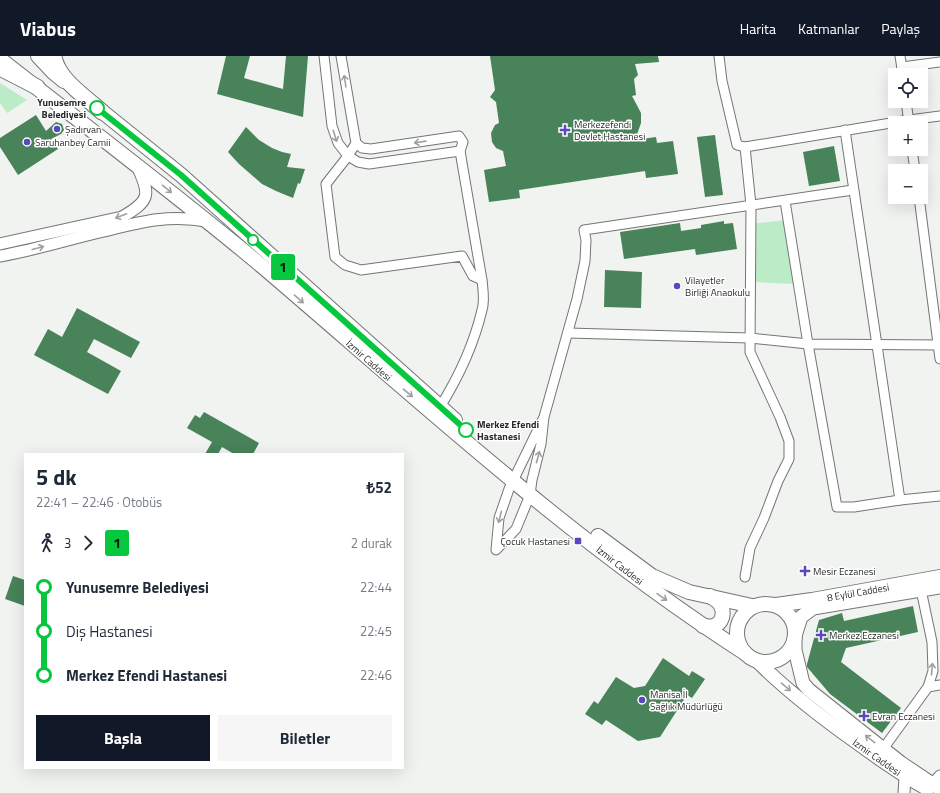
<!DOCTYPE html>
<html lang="tr">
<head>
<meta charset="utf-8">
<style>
	body { margin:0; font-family:"Titillium Web",sans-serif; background:#f6f6f7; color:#1f2937; height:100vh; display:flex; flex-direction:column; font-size:15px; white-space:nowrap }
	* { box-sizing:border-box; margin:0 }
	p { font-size:13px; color:#747a83 }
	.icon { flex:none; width:22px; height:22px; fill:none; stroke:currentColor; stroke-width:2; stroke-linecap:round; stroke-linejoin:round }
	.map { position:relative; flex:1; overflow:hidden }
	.drawer { position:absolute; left:24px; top:397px; width:380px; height:316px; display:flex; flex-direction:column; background:#fff; border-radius:0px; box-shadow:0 4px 16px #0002 }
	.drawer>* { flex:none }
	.badge { padding:0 8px; border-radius:3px; font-size:14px; line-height:26px }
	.fabs { position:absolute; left:888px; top:12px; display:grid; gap:8px }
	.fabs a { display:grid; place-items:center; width:40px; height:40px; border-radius:0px; background:#fff; box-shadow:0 4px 16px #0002; font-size:20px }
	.map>.badge { position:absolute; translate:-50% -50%; box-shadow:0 0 0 2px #fff }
	.legs { display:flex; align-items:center; gap:6px; height:44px; padding:0 12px; font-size:13px }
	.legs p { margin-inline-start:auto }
	.overview { display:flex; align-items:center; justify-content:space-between; height:68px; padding:0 12px }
	h1 { font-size:22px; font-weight:700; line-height:30px }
	.action { display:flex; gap:8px; margin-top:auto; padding:8px 12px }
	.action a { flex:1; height:46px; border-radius:0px; background:#111827; color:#fff; font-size:16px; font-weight:700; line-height:46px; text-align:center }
	.action a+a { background:#f6f6f7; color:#1f2937 }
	ul { padding:0 12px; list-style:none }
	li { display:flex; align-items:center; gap:14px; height:44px; font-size:15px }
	li i { display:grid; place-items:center; width:6px; height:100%; margin:0 5px; background:currentColor }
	li i::after { content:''; width:10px; height:10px; margin:-5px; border:3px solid; border-radius:50%; background:#fff }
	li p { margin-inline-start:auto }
	li:first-child i { background:linear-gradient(#0000 50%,currentColor 0) }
	li:last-child i { background:linear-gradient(currentColor 50%,#0000 0) }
	header { display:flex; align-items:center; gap:24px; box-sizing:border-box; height:56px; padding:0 20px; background:#111827; color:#fff }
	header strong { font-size:19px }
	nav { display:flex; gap:22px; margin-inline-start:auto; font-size:14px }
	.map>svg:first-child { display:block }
</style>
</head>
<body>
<header>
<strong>Viabus</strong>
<nav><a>Harita</a><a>Katmanlar</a><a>Paylaş</a></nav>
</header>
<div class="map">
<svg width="940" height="737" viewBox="0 0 940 737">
	<rect width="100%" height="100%" fill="#f0f3f0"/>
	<g fill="#bcebc7">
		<path d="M0 27 27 44 7 57 0 47Z"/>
		<path d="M786 164 796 228 754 226 750 168Z"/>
	</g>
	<g fill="#488359">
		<path d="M226 0H250L244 22 283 33 286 0H308L303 61 217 38Z"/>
		<path d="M490 0H658L659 6 635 8 638 19 634 23 636 39 632 40 641 57V67L635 84 656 81 657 87 673 85 678 118 646 122 645 115 519 134 520 142 489 146 484 114 506 110 503 95 496 92 492 86 491 77 495 69 499 67 496 46 490 41 495 34Z"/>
		<path d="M36 59 46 75 56 66 62 68 64 74 61 78 51 83 58 93 18 119 0 91V82Z"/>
		<path d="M246 71 259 84 272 92 282 96 291 98 287 111 305 113 300 128 298 127 293 142 276 135 262 128 239 108 228 96Z"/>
		<path d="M715 79 723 139 705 141 697 81Z"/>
		<path d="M834 90 840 125 809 130 803 96Z"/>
		<path d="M724 165V168L733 167 737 193 696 199 695 193 624 203 620 176 680 167 681 175 701 172V169Z"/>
		<path d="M605 214 642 216 641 252 604 251Z"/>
		<path d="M77 252 140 286 131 302 94 283 87 296 121 315 108 338 34 299 48 273 62 281Z"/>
		<path d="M204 356 259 387 253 398H234L222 391 218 398H205L212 386 187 372 195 359 200 362Z"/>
		<path d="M13 520 25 524V550L5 543Z"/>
		<path d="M913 550 918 576 846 592 841 606 901 652 882 677 830 638 807 611V608L819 564 842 557 844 565Z"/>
		<path d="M663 602 689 620 692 615 705 623 692 642 687 639 660 681 638 685 606 664 602 669 585 658 594 645 598 648 616 621 634 632 645 630Z"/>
	</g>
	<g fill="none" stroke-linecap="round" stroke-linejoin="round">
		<g stroke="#737674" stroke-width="11">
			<g id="minor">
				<path d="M324 0 332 70 338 87 348 100 358 106 369 108 460 95"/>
				<path d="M341 0 356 87 362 92 371 93 459 80 463 86 460 95 482 224 473 220 462 200 361 214 345 209 335 201 326 128 348 100 356 87"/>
				<path d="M719 0 722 25 737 89 745 91 751 149 750 296 780 361 789 385V403L778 425 764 462 750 492 745 521"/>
				<path d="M900 0 903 19"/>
				<path d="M902 11 940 6"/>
				<path d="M906 45 909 67"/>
				<path d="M845 74 900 444"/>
				<path d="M745 91 909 64 940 60"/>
				<path d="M912 93 915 115"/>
				<path d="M919 141 940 303"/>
				<path d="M785 145 808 288 940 289"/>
				<path d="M568 277 750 282 808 288 837 451H854L900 444 940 440"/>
				<path d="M440 351C458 322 474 288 482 254 485 245 483 234 482 224"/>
				<path d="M544 361 509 433 499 462 496 494 516 473 530 439 532 424 541 388 544 361 577 243 585 205 586 184 584 174 853 134"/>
				<path d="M928 631 940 629"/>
				<path d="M883 693 928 631 933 615 932 586 920 529"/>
			</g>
		</g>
		<g stroke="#737674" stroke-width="13">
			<g id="tertiary">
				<path d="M0 188 122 161C150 145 151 139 137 110"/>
				<path d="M0 200C35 194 69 183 104 175 140 166 169 158 207 165"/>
				<path d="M928 734 940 720"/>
				<path d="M904 737 905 721"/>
			</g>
		</g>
		<g stroke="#737674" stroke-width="15">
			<g id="secondary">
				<path d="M940 531 813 552 801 561 795 580V594L803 627 809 634 901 707 940 733"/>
				<path d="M757 605C787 635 821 661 856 686 878 702 900 718 924 731"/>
			</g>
		</g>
		<g stroke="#737674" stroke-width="16">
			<g id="primary">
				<path d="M38 0 53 16 64 25"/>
				<path d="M0 3C88 72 177 139 263 211 419 344 572 486 745 597"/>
				<path d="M94 49 181 119 455 364"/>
				<path d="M598 480 652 520 689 536 752 550"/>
				<circle cx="766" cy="577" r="29"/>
				<path d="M776 549 812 544 940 521"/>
				<path d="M703 570C706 570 711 571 713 570 723 568 725 556 720 548 717 544 714 543 710 540"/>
			</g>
		</g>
		<g stroke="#737674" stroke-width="17">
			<g id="trunk">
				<path d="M54 0C57 23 86 41 102 56"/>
				<path d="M0 12 37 31"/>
			</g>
		</g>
		<use href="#minor" stroke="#fff" stroke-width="9"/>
		<use href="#tertiary" stroke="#fff" stroke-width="11"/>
		<use href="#secondary" stroke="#fff" stroke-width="13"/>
		<use href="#primary" stroke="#fff" stroke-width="14"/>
		<use href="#trunk" stroke="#fff" stroke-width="15"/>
	</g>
	<defs><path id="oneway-shaft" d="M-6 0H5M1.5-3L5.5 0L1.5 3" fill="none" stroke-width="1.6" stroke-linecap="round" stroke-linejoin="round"/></defs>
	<g stroke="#9fa09f">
		<use href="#oneway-shaft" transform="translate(345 25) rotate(-99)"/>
		<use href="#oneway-shaft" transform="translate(335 80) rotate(73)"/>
		<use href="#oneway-shaft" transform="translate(420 86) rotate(172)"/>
		<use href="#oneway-shaft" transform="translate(167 133) rotate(39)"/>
		<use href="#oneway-shaft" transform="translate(121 160) rotate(159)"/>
		<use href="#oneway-shaft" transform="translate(38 192) rotate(-15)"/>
		<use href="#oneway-shaft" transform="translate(299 243) rotate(41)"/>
		<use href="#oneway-shaft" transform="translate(408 337) rotate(40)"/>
		<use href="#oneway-shaft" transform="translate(538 401) rotate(-75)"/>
		<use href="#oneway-shaft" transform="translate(500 461) rotate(104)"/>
		<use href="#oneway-shaft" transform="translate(662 541) rotate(35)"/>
		<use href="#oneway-shaft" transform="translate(932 613) rotate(-85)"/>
		<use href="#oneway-shaft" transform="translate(786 631) rotate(40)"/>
		<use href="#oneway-shaft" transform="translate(870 683) rotate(-142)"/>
	</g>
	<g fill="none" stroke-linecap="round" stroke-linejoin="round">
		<g stroke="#fff" stroke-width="9">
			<path id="line-1" d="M97 52 181 119 466 374"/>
		</g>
		<use href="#line-1" stroke="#06c73d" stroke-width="6"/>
	</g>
	<g fill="#fff" stroke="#06c73d" stroke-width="2">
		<circle cx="97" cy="52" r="7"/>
		<circle cx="253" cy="184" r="5"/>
		<circle cx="466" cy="374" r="7"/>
	</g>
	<g fill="#5847bf" stroke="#fff" stroke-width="1.5">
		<circle cx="57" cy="73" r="4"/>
		<path d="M563 68h4v4h4v4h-4v4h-4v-4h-4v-4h4z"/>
		<circle cx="27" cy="86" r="4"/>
		<circle cx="677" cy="230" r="4"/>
		<rect x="574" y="481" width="8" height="8" rx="2"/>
		<path d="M803 509h4v4h4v4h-4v4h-4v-4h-4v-4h4z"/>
		<path d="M819 573h4v4h4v4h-4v4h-4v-4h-4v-4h4z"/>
		<circle cx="642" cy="644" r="4"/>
		<path d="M862 654h4v4h4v4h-4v4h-4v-4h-4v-4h4z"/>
	</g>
	<g text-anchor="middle" stroke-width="3" stroke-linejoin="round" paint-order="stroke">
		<g font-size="10" font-weight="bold" fill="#292b2a" stroke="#fff" text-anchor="end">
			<text x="86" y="50">Yunusemre<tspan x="86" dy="12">Belediyesi</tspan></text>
			<text x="477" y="372" text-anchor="start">Merkez Efendi<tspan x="477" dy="12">Hastanesi</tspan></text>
		</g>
		<g font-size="10" fill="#292b2a" stroke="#fff" text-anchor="start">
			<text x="574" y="72">Merkezefendi<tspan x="574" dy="12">Devlet Hastanesi</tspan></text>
			<text x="65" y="77">Şadırvan</text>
			<text x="35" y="90">Saruhanbey Camii</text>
			<text x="685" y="228">Vilayetler<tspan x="685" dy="12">Birliği Anaokulu</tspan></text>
			<text x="570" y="489" text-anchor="end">Çocuk Hastanesi</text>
			<text x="813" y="519">Mesir Eczanesi</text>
			<text x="829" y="583">Merkez Eczanesi</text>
			<text x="650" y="642">Manisa İl<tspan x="650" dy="12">Sağlık Müdürlüğü</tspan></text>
			<text x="872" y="664">Evran Eczanesi</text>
		</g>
		<g font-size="10" fill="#292b2a" stroke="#fff">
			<text transform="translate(369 304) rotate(41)" y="4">İzmir Caddesi</text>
			<text transform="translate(620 509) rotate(38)" y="4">İzmir Caddesi</text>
			<text transform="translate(858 536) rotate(-10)" y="4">8 Eylül Caddesi</text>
			<text transform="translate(877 701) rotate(35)" y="4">İzmir Caddesi</text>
		</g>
	</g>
</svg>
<div class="fabs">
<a><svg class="icon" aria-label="locate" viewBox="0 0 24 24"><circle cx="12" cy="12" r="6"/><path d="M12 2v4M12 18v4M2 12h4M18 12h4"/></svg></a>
<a>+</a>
<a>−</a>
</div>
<b class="badge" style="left:283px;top:211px;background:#06c73d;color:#111">1</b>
<section class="drawer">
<div class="overview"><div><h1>5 dk</h1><p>22:41 – 22:46 · Otobüs</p></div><b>₺52</b></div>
<div class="legs"><svg class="icon" aria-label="walk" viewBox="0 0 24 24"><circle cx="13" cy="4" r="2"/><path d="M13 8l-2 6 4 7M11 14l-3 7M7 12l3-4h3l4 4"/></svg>3<svg class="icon" aria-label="forward" viewBox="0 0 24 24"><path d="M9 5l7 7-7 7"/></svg><b class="badge" style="background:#06c73d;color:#111">1</b><p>2 durak</p></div>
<ul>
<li><i style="color:#06c73d"></i><b>Yunusemre Belediyesi</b><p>22:44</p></li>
<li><i style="color:#06c73d"></i><span>Diş Hastanesi</span><p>22:45</p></li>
<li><i style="color:#06c73d"></i><b>Merkez Efendi Hastanesi</b><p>22:46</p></li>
</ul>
<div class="action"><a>Başla</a><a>Biletler</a></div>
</section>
</div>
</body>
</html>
